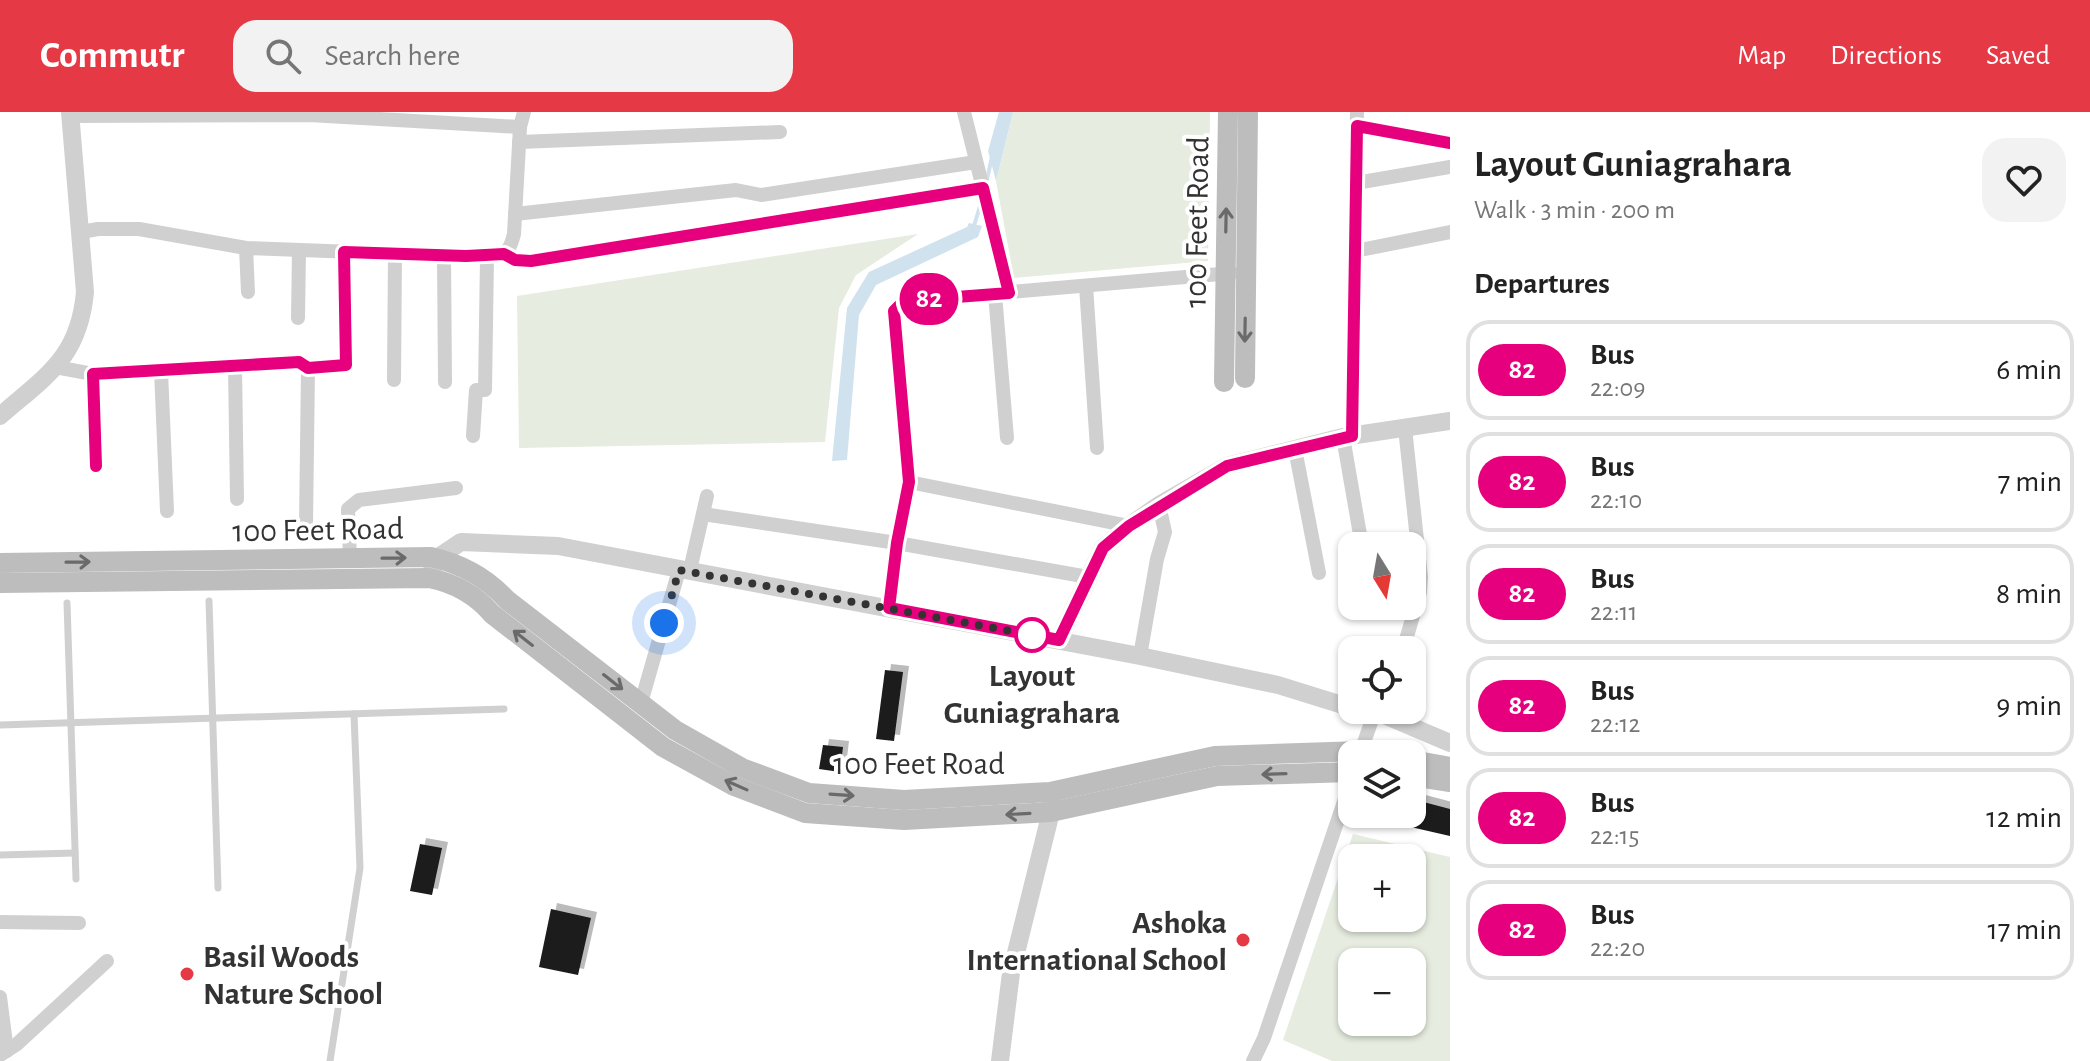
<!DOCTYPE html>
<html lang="en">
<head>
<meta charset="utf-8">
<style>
	body { margin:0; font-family:"Alegreya Sans",sans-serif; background:#f2f2f2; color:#222; height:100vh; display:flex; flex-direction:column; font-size:30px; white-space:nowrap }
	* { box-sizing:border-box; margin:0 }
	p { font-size:26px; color:#767676 }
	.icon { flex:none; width:44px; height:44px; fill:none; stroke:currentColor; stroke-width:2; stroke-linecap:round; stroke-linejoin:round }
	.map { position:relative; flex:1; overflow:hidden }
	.panel { display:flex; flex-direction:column; background:#fff; width:640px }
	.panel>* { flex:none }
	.badge { padding:0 16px; border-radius:26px; font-size:28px; line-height:52px }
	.needle { width:52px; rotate:169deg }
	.fabs { position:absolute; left:1338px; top:420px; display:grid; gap:16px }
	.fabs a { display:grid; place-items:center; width:88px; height:88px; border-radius:16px; background:#fff; box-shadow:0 2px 6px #0004; font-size:40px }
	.you { position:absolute; width:40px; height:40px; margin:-20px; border:6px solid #fff; border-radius:50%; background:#1a73e8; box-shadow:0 0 0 12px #1a73e833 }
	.map>.badge { position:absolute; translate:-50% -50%; box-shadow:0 0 0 4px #fff }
	h2 { padding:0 24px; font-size:30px; line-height:72px }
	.round { display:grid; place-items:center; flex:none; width:84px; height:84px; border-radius:24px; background:#f2f2f2 }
	.overview { display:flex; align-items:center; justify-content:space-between; height:136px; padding:0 24px }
	h1 { font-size:38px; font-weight:700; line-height:60px }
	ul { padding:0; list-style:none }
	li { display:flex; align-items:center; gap:24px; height:100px; margin:0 16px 12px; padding:0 8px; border:4px solid #e0e0e0; border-radius:24px }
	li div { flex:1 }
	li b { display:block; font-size:30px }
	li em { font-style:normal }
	li .badge { min-width:88px; font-weight:700; text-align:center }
	header { display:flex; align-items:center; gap:48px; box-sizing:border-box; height:112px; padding:0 40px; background:#e63946; color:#fff }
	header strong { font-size:38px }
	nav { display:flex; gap:44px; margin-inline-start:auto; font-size:28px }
	.search { width:560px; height:72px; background:#f2f2f2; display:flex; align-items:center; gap:20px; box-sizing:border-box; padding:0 28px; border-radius:24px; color:#767676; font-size:30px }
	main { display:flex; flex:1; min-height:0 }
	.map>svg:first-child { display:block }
</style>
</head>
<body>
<header>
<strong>Commutr</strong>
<div class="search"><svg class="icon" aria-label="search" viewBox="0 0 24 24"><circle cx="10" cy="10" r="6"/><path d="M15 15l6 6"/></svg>Search here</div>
<nav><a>Map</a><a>Directions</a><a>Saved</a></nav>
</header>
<main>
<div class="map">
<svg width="1450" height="949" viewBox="0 0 1450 949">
	<defs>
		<filter id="shadow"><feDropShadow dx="6" dy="-6" stdDeviation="0" flood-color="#0004"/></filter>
	</defs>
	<rect width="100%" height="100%" fill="#fff"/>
	<g fill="#e6ecdf" fill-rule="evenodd">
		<path d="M1013 0H1210L1208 149 1014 166 996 69Z"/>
		<path d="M918 122 856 163 839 196 825 330 519 336 517 184Z"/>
		<path d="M1353 722 1450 745V949H1332L1283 928ZM1352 746H1412V806H1352ZM1352 850H1412V910H1352Z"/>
	</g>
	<g fill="#cfe2ee">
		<path d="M999 0H1013L996 69 988 39Z"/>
		<path d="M969 111 982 114 978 125 876 173 859 203 847 348 832 349 847 196 869 160 967 115Z"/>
	</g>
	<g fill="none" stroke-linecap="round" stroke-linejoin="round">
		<g stroke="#cfe2ee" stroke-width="4">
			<path d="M987 67 992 45"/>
			<path d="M973 117 981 91"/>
		</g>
	</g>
	<g fill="#1a1a1a" filter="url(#shadow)">
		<path d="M885 558 903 560 894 629 876 627Z"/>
		<path d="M823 633 843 635 840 660 819 657Z"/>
		<path d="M1412 687 1450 697V724L1402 713 1405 702H1412Z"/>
		<path d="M420 732 442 736 432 783 410 779Z"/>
		<path d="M551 797 591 806 578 863 539 855Z"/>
	</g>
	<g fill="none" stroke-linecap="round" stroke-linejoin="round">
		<g stroke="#d0d0d0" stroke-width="7">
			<path d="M209 489 218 776"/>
			<path d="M67 491 76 767"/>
			<path d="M0 613 504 597"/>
			<path d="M0 743 75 741"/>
			<path d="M330 949 360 756 354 602"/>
		</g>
		<g stroke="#d0d0d0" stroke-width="14">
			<path d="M964 0 1009 181"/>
			<path d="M70 4 309 3 520 15"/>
			<path d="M1357 14 1450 31"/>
			<path d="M519 30 780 20"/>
			<path d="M1356 71 1450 55"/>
			<path d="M515 102 736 78 761 83 976 50"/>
			<path d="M81 120 98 117H139L246 136 487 145 485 278H476L473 324"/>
			<path d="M246 136 248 180"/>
			<path d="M1355 139 1450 120"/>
			<path d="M504 142 515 148 531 149 983 76"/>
			<path d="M495 143C509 141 511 134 514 122L520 15 524 0"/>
			<path d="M444 144 445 270"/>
			<path d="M1086 174 1097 336"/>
			<path d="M995 182 1007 326"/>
			<path d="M298 206 299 138"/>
			<path d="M55 255 93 262 299 250 308 256 306 413"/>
			<path d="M235 255 237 387"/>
			<path d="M308 256 346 253 344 140"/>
			<path d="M161 259 167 399"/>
			<path d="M93 262 96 354"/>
			<path d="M394 268 395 142"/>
			<path d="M1352 324 1357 0"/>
			<path d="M1343 325 1362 434"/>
			<path d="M1295 337 1319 461"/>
			<path d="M909 370 1129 414"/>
			<path d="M703 402 897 431 1088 465"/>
			<path d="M350 446 348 397 359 388 456 376"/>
			<path d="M690 458 707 384"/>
			<path d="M889 496 897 431 909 370 894 199 904 189 1232 161"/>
			<path d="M1403 538 1420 480 1421 465 1405 316"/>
			<path d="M1140 544 1157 447 1165 420 1159 393"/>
			<path d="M641 591 679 458"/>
			<path d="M1361 639 1374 602"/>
			<path d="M0 810 79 811"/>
			<path d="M0 885 7 939"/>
			<path d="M0 943 17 932 107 849"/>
			<path d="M1253 949 1264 926 1352 666"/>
		</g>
		<g stroke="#d0d0d0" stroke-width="18">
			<path d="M0 304C46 264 79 246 85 180L70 0"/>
			<path d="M429 466 437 446 461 430 558 434 1140 544 1278 573 1352 596"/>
			<path d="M1059 528 1103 436 1129 414 1159 393 1227 354 1343 325 1450 309"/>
			<path d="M1359 598 1384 603 1450 631"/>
			<path d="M1000 949 1011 861 1051 700 1050 686"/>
		</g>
		<g stroke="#bdbdbd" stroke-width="20">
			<path d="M1245 266 1248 0"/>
			<path d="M1224 270 1228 0"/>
			<path d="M0 451 431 445C462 452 486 465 507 488L675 618 742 656 809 681 904 688 1050 680 1215 644 1361 639 1377 642"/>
			<path d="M0 471 429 466C454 471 475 482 492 502L663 635 734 674 805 701 904 708 1051 700 1217 664 1352 660"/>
			<path d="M1412 648 1450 655"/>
			<path d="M1412 664 1450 670"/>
		</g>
	</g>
	<defs><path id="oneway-shaft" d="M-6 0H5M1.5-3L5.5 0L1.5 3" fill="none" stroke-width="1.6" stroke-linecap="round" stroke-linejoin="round" transform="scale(2)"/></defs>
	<g stroke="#6a6a6a">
		<use href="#oneway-shaft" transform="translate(1226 108) rotate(-89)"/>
		<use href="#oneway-shaft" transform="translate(1245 218) rotate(91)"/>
		<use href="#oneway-shaft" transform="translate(394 446) rotate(-1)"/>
		<use href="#oneway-shaft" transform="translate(78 450) rotate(-1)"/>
		<use href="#oneway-shaft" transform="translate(523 526) rotate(-142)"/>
		<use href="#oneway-shaft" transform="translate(613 570) rotate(38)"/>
		<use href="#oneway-shaft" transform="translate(1274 662) rotate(178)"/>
		<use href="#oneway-shaft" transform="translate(736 673) rotate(-156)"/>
		<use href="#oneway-shaft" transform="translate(842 683) rotate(4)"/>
		<use href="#oneway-shaft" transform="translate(1018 702) rotate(177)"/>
	</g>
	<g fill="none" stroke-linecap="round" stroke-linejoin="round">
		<g stroke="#fff" stroke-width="18">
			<path id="line" d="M96 354 93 262 299 250 308 256 346 253 344 140 466 144 504 142 515 148 531 149 983 76 1009 181 904 189 894 199 909 370 897 431 889 496 1059 528 1103 436 1129 414 1227 354 1352 324 1357 14 1450 31"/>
		</g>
		<use href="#line" stroke="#e6007e" stroke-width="12"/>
		<path stroke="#333" stroke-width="8" stroke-dasharray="0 14.4" d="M664 511 679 458 1032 523"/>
	</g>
	<circle fill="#fff" stroke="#e6007e" stroke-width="4" cx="1032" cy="523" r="16"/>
	<g fill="#e63946" stroke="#fff" stroke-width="3">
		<circle cx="1243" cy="828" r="8"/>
		<circle cx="187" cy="862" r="8"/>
	</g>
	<g text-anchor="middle" stroke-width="8" stroke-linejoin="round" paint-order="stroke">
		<g font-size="32" fill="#333" stroke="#fff">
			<text transform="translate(1196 110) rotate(-89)" y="11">100 Feet Road</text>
			<text transform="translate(318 417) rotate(-1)" y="11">100 Feet Road</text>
			<text x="919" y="662">100 Feet Road</text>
		</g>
		<g font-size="32" font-weight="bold" fill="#333" stroke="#fff">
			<text x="1032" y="574">Layout<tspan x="1032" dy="37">Guniagrahara</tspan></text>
		</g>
		<g font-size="32" font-weight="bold" fill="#333" stroke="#fff" text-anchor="end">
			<text x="1227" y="821">Ashoka<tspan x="1227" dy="37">International School</tspan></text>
			<text x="203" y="855" text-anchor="start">Basil Woods<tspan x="203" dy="37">Nature School</tspan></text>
		</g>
	</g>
</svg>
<div class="fabs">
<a><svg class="needle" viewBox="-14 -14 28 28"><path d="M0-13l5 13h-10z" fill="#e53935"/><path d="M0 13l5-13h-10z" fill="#767676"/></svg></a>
<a><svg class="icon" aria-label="locate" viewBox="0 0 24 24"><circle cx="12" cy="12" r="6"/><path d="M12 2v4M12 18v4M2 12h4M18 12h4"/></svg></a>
<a><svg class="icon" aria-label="layers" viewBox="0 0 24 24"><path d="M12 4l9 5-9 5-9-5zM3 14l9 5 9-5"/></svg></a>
<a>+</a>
<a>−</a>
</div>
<div class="you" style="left:664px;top:511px"></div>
<b class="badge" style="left:929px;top:187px;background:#e6007e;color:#fff">82</b>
</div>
<section class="panel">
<div class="overview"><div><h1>Layout Guniagrahara</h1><p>Walk · 3 min · 200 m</p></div><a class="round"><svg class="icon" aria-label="heart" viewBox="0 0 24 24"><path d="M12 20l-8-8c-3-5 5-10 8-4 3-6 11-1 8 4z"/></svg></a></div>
<h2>Departures</h2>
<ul>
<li><span class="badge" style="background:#e6007e;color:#fff">82</span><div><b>Bus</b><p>22:09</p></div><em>6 min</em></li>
<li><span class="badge" style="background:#e6007e;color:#fff">82</span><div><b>Bus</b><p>22:10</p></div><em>7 min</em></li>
<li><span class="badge" style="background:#e6007e;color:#fff">82</span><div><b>Bus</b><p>22:11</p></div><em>8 min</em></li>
<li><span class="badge" style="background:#e6007e;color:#fff">82</span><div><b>Bus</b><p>22:12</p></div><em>9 min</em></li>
<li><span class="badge" style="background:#e6007e;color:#fff">82</span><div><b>Bus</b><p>22:15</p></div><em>12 min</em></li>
<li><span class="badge" style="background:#e6007e;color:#fff">82</span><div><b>Bus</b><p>22:20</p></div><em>17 min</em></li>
</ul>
</section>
</main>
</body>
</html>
